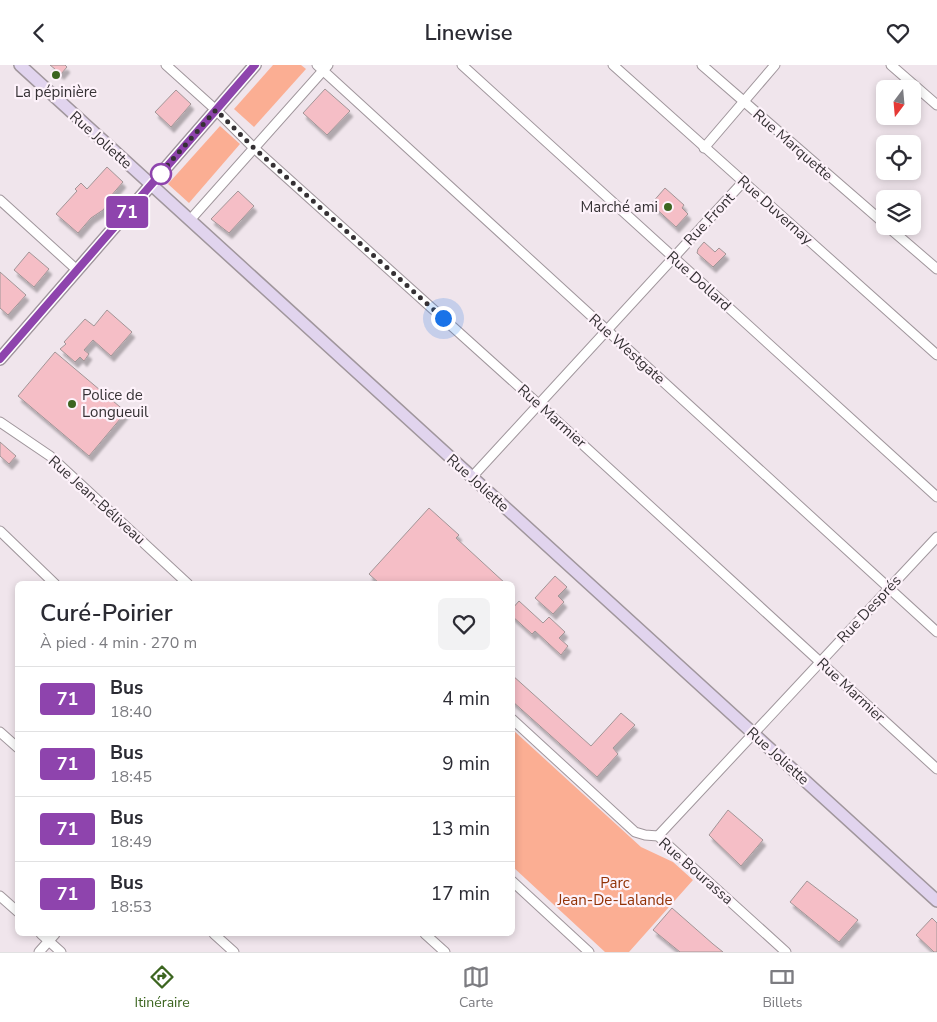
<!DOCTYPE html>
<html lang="fr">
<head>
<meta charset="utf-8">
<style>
	body { margin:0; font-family:"Nunito Sans",sans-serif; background:#f2f2f3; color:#2b2b33; height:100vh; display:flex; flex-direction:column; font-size:19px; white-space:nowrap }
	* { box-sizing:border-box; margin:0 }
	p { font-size:16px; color:#7c7c81 }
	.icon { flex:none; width:28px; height:28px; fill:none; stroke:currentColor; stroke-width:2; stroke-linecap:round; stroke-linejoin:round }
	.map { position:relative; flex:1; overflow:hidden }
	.panel { position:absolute; left:15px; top:516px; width:500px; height:355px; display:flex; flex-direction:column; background:#fff; border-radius:8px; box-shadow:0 2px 8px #0003 }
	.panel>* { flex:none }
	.badge { padding:0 10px; border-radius:4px; font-size:18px; line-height:32px }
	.needle { width:32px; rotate:196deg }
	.buttons { position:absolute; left:876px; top:15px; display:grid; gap:10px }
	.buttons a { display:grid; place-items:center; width:45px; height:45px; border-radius:8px; background:#fff; box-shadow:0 2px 8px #0003; font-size:25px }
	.you { position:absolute; width:25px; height:25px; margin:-12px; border:4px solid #fff; border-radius:50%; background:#1a73e8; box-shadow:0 0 0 8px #1a73e833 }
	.map>.badge { position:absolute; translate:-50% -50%; box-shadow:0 0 0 2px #fff }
	.round { display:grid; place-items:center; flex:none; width:52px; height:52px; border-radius:8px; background:#f2f2f3 }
	.summary { display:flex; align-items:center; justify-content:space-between; height:85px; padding:0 25px }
	h1 { font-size:24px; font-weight:600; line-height:38px }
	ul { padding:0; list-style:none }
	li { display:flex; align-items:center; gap:15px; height:65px; padding:0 25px; border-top:1px solid #e1e1e2 }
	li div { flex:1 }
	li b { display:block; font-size:19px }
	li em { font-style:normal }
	li .badge { min-width:55px; font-weight:700; text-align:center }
	header { display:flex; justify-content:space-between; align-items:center; height:65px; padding:0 25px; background:#fff; font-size:22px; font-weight:600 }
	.tabs { display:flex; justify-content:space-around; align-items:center; height:70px; border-top:1px solid #e1e1e2; background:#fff; font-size:14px; color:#7c7c81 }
	.tabs a { display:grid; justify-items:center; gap:2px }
	.tabs .selected { color:#3c6520 }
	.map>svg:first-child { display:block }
</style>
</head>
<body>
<header><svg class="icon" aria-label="back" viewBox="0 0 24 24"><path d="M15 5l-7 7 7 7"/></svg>Linewise<svg class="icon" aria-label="heart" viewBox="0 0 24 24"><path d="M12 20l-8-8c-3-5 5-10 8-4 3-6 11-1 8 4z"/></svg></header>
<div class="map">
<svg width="937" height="887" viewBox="0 0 937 887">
	<defs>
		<filter id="shadow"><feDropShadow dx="3" dy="5.5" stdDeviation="1" flood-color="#0004"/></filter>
	</defs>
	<rect width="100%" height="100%" fill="#f0e5ec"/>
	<g fill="#fbae93">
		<path d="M273 0H301L306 4 254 62 234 44Z"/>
		<path d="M220 61 240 79 189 138 168 119Z"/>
		<path d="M513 665 641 782 673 797 693 815 629 887H605L513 802Z"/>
	</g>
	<g fill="#f5bec6" stroke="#a29597" filter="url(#shadow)">
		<path d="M50 0H65L67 2 61 9Z"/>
		<path d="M325 24 350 46 327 70 303 48Z"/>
		<path d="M176 25 191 39 171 62 155 47Z"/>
		<path d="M107 102 123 117 110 132 107 140 103 145 91 153 78 168 56 149 77 126 75 124 81 118 87 124Z"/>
		<path d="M665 123 684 140 682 143 688 149 676 162 651 139Z"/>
		<path d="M238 126 254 141 229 168 211 154Z"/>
		<path d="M704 177 715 187 719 183 726 189 713 202 697 188 698 184Z"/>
		<path d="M29 187 49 204 34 222 14 205Z"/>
		<path d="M0 207 26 230 8 250 0 243Z"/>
		<path d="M107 245 132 267 111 291 93 275 84 285 89 289 84 296 80 292 75 297 60 284 66 279 64 277 85 254 94 261Z"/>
		<path d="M55 287 126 347 89 391 18 331Z"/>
		<path d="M0 377 16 391 9 399 0 391Z"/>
		<path d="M429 443 459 470 456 473 506 519H380L369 509Z"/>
		<path d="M555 511 567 522 558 531 564 537 553 549 535 533Z"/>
		<path d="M519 536 543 558 549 552 565 567 559 573 568 581 561 590 535 566 532 569 512 551V544Z"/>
		<path d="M512 610 591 681 621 648 635 660 613 683 618 689 597 712 512 636Z"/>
		<path d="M728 745 763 775 741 801 709 770Z"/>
		<path d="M807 816 858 855 839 877 790 837Z"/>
		<path d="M672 843 713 879 723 887H680L653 865Z"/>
		<path d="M932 853 937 858V887H934L916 870Z"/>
	</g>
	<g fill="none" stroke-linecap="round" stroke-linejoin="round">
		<g stroke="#a0969c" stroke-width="11">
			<g id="street">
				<path d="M166 0 216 45 254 83 545 345 937 704"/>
				<path d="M317 0 937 567"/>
				<path d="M462 0 937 432"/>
				<path d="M613 0 937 290"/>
				<path d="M702 0 885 159"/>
				<path d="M891 0 937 40"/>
				<path d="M704 83 775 0"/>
				<path d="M0 135 77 205"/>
				<path d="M190 155 328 0"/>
				<path d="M887 161 937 204"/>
				<path d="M0 357 50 391 188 519"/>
				<path d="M472 412 743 117"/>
				<path d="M0 466 55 519"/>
				<path d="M512 654 635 767 645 770 658 771 786 887"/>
				<path d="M0 667 18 683"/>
				<path d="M658 771 937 472"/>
				<path d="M512 816 589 887"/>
				<path d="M0 831 18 847"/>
				<path d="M41 869 61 887"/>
				<path d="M214 869 234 887"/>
				<path d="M425 869 445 887"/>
				<path d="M39 887 55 869"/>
			</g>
		</g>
		<g stroke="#a0969c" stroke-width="14">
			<g id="secondary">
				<path d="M20 0 937 836"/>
				<path d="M0 294 255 0"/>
			</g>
		</g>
		<use href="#street" stroke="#fff" stroke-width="9"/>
		<use href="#secondary" stroke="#e1d4ee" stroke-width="11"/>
	</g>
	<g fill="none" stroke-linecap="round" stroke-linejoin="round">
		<g stroke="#fff" stroke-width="11">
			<path id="line" d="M0 294 255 0"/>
		</g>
		<use href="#line" stroke="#8e44ad" stroke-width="8"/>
		<path stroke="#353134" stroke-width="5" stroke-dasharray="0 9" d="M161 109 158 111 216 45 254 83 443 253"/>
	</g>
	<g fill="#3c6520" stroke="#fdf2fa" stroke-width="2">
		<circle cx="56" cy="10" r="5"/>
		<circle cx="668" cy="142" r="5"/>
		<circle cx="72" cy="339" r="5"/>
	</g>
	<circle fill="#fff" stroke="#8e44ad" stroke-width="2.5" cx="161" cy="109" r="10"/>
	<g text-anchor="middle" stroke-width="4.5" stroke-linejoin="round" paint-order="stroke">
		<g font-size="15" fill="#353134" stroke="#fdf2fa">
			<text x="56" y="32">La pépinière</text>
			<text x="658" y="147" text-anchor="end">Marché ami</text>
			<text x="82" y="335" text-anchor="start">Police de<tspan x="82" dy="17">Longueuil</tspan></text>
		</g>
		<g font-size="15" fill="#353134" stroke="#fdf2fa">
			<text transform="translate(101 75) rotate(42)" y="5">Rue Joliette</text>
			<text transform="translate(793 80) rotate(41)" y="5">Rue Marquette</text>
			<text transform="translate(775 145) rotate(42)" y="5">Rue Duvernay</text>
			<text transform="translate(709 154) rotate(-47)" y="5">Rue Front</text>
			<text transform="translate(699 216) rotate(42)" y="5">Rue Dollard</text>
			<text transform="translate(627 284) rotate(42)" y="5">Rue Westgate</text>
			<text transform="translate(552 351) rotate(42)" y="5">Rue Marmier</text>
			<text transform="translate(478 418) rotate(42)" y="5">Rue Joliette</text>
			<text transform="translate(97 435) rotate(42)" y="5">Rue Jean-Béliveau</text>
			<text transform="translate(869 544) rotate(-47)" y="5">Rue Després</text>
			<text transform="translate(851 625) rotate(43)" y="5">Rue Marmier</text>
			<text transform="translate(778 691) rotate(42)" y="5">Rue Joliette</text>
			<text transform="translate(696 806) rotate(41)" y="5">Rue Bourassa</text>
		</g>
		<g font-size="15" fill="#923307" stroke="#fdf2fa">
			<text x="615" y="823">Parc<tspan x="615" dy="17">Jean-De-Lalande</tspan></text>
		</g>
	</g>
</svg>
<div class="buttons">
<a><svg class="needle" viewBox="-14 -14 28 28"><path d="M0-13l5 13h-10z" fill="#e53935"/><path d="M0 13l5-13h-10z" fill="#7c7c81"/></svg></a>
<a><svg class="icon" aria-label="locate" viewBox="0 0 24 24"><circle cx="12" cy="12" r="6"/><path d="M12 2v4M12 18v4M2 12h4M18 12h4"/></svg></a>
<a><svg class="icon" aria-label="layers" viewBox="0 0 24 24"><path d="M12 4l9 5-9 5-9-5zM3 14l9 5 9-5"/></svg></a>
</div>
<div class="you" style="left:443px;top:253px"></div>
<b class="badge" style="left:127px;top:147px;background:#8e44ad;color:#fff">71</b>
<section class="panel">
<div class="summary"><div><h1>Curé-Poirier</h1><p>À pied · 4 min · 270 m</p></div><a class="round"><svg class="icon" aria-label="heart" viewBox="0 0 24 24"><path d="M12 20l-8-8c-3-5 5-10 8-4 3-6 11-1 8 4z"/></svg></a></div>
<ul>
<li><span class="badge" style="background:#8e44ad;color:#fff">71</span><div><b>Bus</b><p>18:40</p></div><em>4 min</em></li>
<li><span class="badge" style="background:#8e44ad;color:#fff">71</span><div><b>Bus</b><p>18:45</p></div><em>9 min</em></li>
<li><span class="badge" style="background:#8e44ad;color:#fff">71</span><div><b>Bus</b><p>18:49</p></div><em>13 min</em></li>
<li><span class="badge" style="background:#8e44ad;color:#fff">71</span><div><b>Bus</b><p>18:53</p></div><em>17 min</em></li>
</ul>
</section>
</div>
<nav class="tabs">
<a class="selected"><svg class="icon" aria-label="directions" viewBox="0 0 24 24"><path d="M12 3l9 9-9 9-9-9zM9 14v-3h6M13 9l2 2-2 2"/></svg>Itinéraire</a>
<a><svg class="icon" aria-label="map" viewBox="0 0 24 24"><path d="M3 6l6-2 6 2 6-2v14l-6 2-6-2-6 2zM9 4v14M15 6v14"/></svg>Carte</a>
<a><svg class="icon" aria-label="tickets" viewBox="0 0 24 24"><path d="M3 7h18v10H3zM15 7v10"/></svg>Billets</a>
</nav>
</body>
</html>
